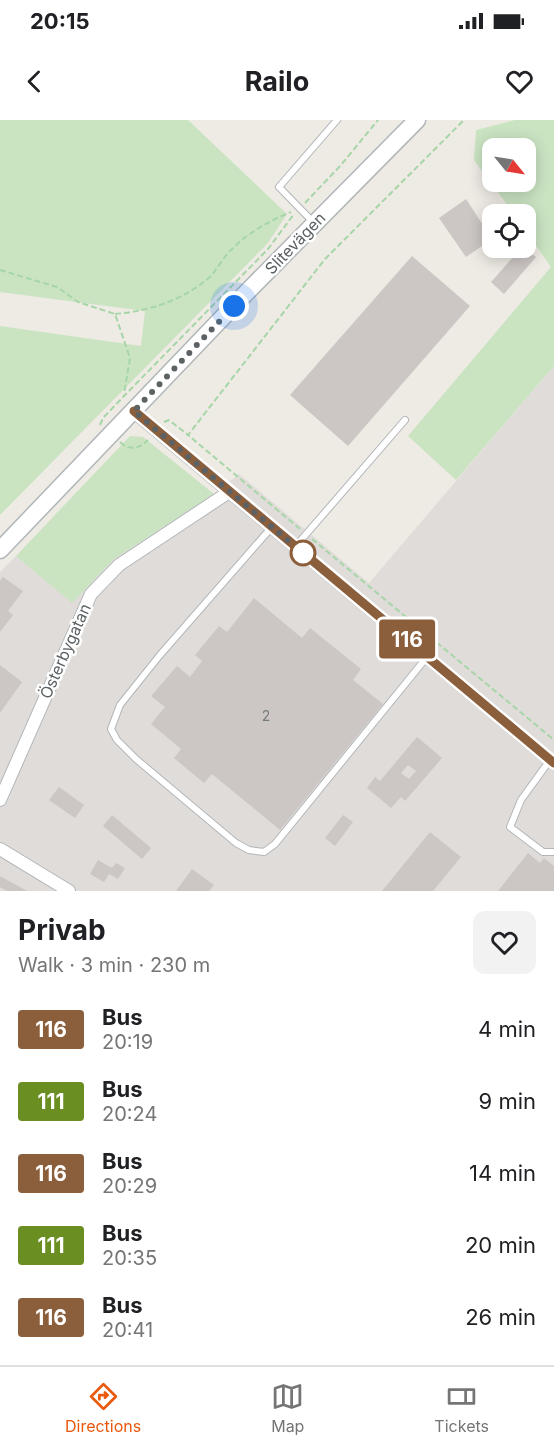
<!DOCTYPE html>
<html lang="en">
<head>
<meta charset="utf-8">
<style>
	body { margin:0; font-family:Inter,sans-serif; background:#f2f2f2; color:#202124; height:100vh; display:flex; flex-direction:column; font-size:22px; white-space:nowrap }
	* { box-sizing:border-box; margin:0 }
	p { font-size:20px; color:#757577 }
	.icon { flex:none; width:33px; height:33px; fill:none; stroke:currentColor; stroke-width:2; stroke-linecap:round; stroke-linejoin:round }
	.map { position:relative; height:771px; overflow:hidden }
	.drawer { display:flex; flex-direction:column; background:#fff; flex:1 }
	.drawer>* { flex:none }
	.badge { padding:0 12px; border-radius:4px; font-size:21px; line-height:39px }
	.needle { width:39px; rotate:120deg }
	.controls { position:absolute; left:482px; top:18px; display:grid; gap:12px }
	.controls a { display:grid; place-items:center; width:54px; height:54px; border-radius:12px; background:#fff; box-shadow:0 3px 15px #0003; font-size:30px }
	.you { position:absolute; width:30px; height:30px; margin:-15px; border:4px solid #fff; border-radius:50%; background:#1a73e8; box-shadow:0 0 0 9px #1a73e833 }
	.map>.badge { position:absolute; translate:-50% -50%; box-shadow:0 0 0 3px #fff }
	.round { display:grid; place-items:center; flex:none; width:63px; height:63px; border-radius:12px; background:#f2f2f2 }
	.overview { display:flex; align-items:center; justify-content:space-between; height:102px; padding:0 18px }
	h1 { font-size:28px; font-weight:700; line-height:45px }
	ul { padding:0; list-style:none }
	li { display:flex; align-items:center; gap:18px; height:72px; padding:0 18px }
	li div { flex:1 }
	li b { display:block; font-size:22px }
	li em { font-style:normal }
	li .badge { min-width:66px; font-weight:700; text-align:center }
	.status { display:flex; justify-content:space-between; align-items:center; height:42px; padding:0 30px; background:#fff; direction:ltr }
	.status svg { height:16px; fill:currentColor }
	header { display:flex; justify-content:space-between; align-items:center; height:78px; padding:0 18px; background:#fff; font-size:27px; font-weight:700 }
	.tabs { display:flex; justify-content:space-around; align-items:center; height:84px; border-top:2px solid #e0e0e0; background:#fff; font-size:16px; color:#757577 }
	.tabs a { display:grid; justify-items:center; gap:3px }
	.tabs .active { color:#ea580c }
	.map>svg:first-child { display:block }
</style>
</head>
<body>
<div class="status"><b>20:15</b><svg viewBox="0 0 49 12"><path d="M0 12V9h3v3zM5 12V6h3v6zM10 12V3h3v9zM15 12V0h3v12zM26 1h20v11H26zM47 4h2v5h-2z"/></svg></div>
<header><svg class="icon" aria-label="back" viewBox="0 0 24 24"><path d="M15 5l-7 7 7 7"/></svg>Railo<svg class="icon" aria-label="heart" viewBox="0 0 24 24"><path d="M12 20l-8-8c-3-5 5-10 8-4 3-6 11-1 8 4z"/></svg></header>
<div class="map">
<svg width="554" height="771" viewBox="0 0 554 771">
	<rect width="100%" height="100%" fill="#eeeae4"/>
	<path fill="#e0dcd9" d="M554 246V771H0V452L16 436 72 482 114 439 214 374 239 354 369 463Z"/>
	<g fill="#cae4c2" fill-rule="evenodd">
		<path d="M0 0H188L287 94 268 123 0 395V206L141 226 145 191 0 172Z"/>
		<path d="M515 0H554V246L456 360 408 316 551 147 525 110V94H514L474 40 476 10ZM492 28H525V62H492Z"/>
		<path d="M130 316 143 317 214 374 114 439 72 483 16 436Z"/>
	</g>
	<g fill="#ccc7c4" fill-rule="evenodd">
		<path d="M466 79 492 119 466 137 439 98Z"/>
		<path d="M521 128H525L536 137 504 174 491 162Z"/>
		<path d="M412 136 470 186 348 326 290 275Z"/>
		<path d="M3 457 23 471 8 491 13 495 0 512V461Z"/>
		<path d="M254 478 302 518 310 508 361 549 353 560 383 584 280 710 212 654 204 663 174 638 181 629 151 604 165 587 151 576 177 546 190 557 202 541 195 535 219 506 227 512Z"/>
		<path d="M0 545 22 562 0 593Z"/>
		<path d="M417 617 442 638 405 681 401 677 391 688 367 668 375 657 380 661ZM408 645 416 651 409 659 401 653Z"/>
		<path d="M59 667 84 685 75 698 49 680Z"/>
		<path d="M112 695 151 728 142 739 103 706Z"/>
		<path d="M343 695 353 702 335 726 325 718Z"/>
		<path d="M430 712 461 737 433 771H382Z"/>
		<path d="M528 733 540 743 544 738 554 746V771H498Z"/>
		<path d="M98 740 112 748 116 743 125 748 118 759 109 754 104 762 90 754Z"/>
		<path d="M192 749 214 765 209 771H176Z"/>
		<path d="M0 756 27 771H7L0 767Z"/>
	</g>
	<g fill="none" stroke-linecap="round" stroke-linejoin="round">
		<g stroke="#b2b6b9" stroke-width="8">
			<g id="service">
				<path d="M314 103 279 67 337 0"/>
				<path d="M271 408 160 535 120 585 111 609 117 620 136 639 236 723 249 730 264 732 275 724 427 537"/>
				<path d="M295 427 405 300"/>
				<path d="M550 640 521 680 510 707 543 732H554"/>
			</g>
		</g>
		<g stroke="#b2b6b9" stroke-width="14">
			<g id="minor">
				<path d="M133 291 554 643"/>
				<path d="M0 680 91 474 119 445 229 372"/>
				<path d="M0 729 69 771"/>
			</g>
		</g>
		<g stroke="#b1b6b9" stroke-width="19">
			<path id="secondary" d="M0 430 246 173 417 0"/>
		</g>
		<g stroke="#a6d6a7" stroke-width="2" stroke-dasharray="6 3" stroke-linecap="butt">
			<path d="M305 83 341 45 378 0"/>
			<path d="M0 150 57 167 78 182 115 194 130 238 124 274"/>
			<path d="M115 194C148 191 178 182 205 161 216 153 222 138 232 129 249 112 269 101 291 92"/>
			<path d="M164 302 169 300 188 315"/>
			<path d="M100 305 103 298 124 276 268 129 294 94"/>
			<path d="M120 322C130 331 139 329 148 320"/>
			<path d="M300 409 188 315 325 139 464 0"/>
			<path d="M312 419 554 620"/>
		</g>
		<use href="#service" stroke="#fff" stroke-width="6"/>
		<use href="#minor" stroke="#fff" stroke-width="12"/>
		<use href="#secondary" stroke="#fff" stroke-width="16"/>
	</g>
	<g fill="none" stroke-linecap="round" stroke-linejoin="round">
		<g stroke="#fff" stroke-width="14">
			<path id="line" d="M134 291 554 643"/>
		</g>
		<use href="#line" stroke="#8b5e3c" stroke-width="9"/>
		<path stroke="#5c6264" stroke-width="6" stroke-dasharray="0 10.8" d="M234 186 134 291 303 433"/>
	</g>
	<circle fill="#fff" stroke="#8b5e3c" stroke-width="3" cx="303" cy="433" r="12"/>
	<g text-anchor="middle" stroke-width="5" stroke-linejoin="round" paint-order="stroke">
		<g font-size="14" fill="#787b7c">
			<text x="266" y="601">2</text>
		</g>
		<g font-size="16" fill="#5c6264" stroke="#fff">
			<text transform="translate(295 123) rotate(-46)" y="6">Slitevägen</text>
			<text transform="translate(65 531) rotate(-66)" y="6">Österbygatan</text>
		</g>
	</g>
</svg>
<div class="controls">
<a><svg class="needle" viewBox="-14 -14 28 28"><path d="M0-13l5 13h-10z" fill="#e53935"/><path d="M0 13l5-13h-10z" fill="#757577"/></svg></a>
<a><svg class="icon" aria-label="locate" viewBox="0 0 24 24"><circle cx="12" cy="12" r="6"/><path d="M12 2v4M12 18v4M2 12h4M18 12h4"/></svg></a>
</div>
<div class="you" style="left:234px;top:186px"></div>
<b class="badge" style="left:407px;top:519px;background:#8b5e3c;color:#fff">116</b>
</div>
<section class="drawer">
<div class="overview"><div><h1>Privab</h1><p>Walk · 3 min · 230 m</p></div><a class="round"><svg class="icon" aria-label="heart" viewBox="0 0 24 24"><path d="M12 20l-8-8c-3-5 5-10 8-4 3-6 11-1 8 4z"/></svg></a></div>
<ul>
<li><span class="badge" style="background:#8b5e3c;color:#fff">116</span><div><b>Bus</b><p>20:19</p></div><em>4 min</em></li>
<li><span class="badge" style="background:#6b8e23;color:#fff">111</span><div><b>Bus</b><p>20:24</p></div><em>9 min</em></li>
<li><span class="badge" style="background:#8b5e3c;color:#fff">116</span><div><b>Bus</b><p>20:29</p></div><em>14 min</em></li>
<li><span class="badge" style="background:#6b8e23;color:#fff">111</span><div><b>Bus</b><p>20:35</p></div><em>20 min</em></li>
<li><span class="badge" style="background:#8b5e3c;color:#fff">116</span><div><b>Bus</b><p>20:41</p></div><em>26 min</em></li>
</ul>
</section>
<nav class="tabs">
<a class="active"><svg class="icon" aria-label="directions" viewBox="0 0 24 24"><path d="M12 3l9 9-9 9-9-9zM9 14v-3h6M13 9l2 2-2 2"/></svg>Directions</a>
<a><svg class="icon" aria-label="map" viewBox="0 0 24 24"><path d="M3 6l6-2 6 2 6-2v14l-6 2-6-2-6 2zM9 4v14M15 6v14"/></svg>Map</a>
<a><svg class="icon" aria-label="tickets" viewBox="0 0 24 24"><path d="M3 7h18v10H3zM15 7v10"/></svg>Tickets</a>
</nav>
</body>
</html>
